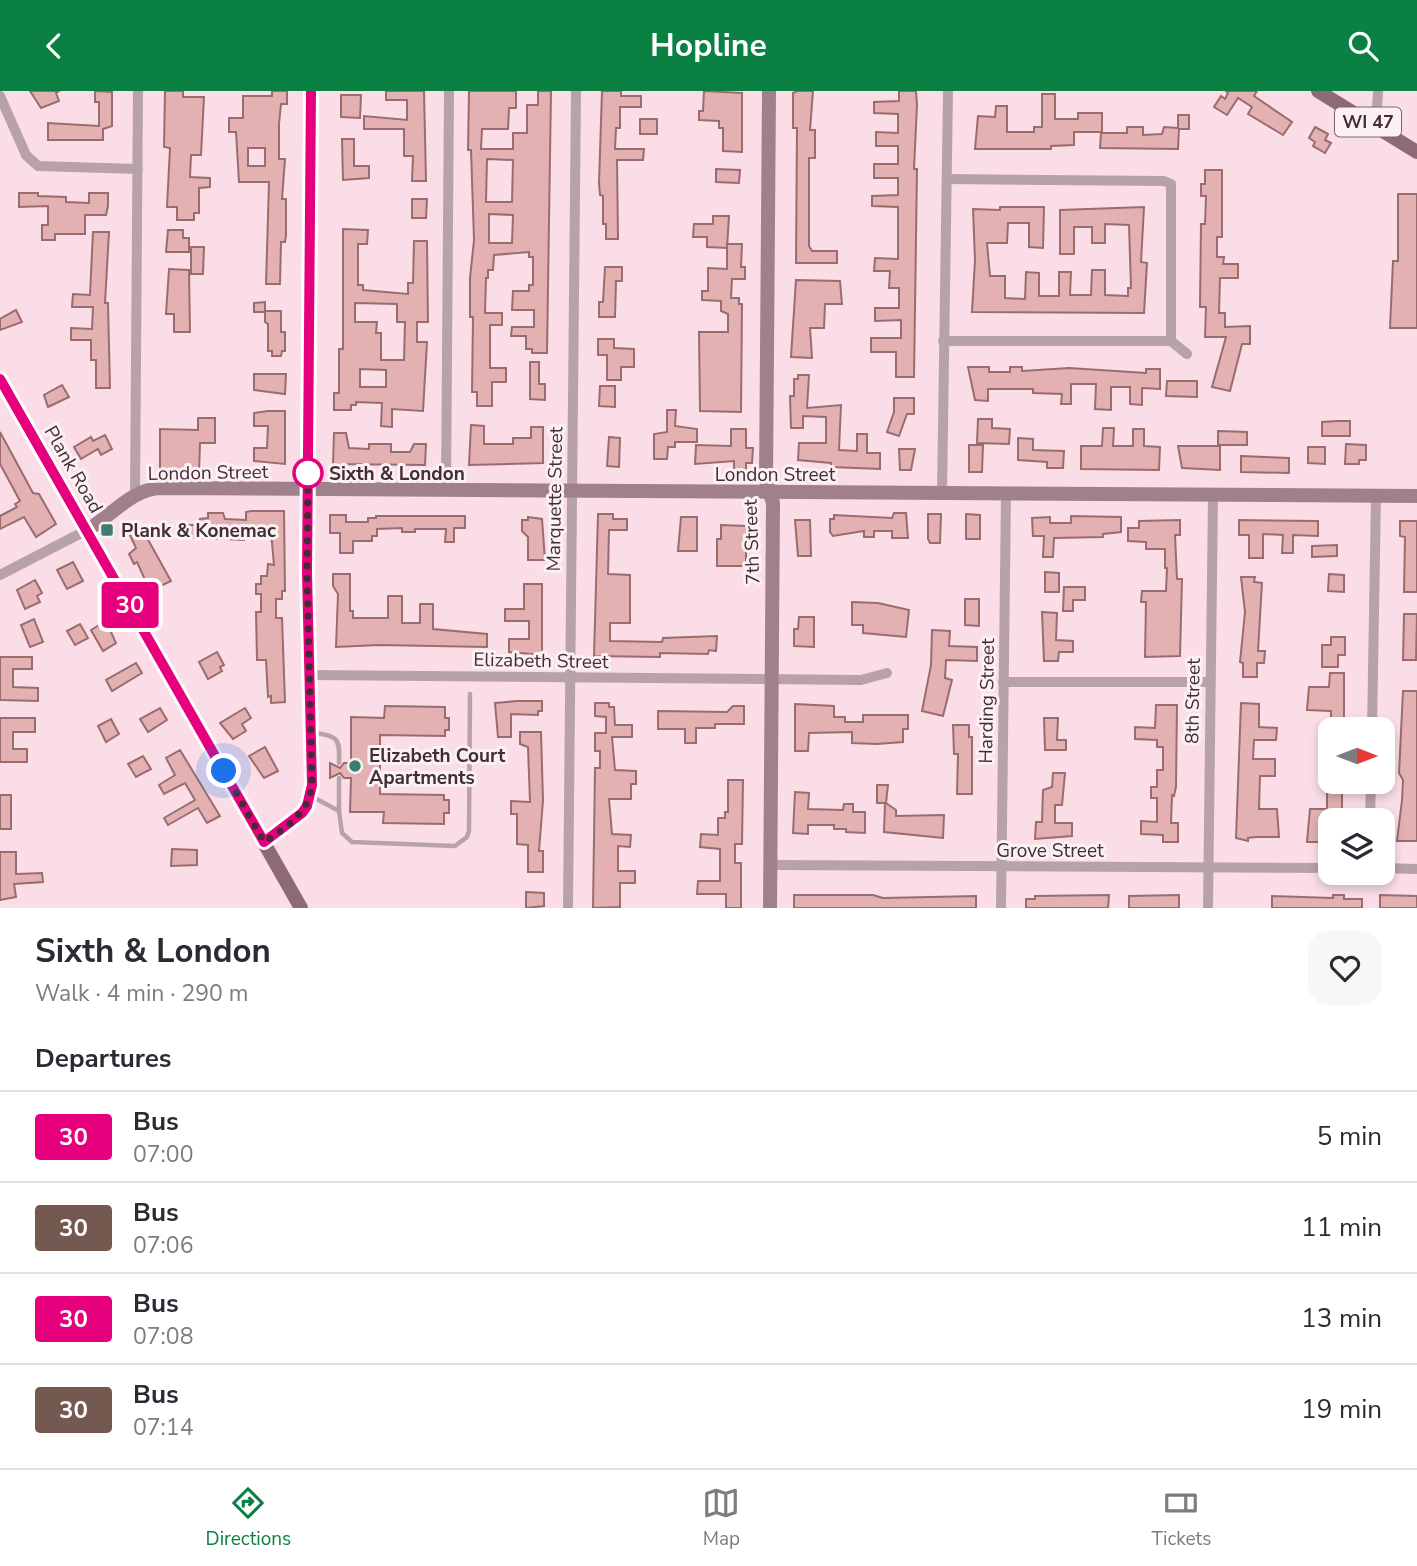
<!DOCTYPE html>
<html lang="en">
<head>
<meta charset="utf-8">
<style>
	body { margin:0; font-family:"Nunito Sans",sans-serif; background:#f7f7f7; color:#2b2b33; height:100vh; display:flex; flex-direction:column; font-size:26px; white-space:nowrap }
	* { box-sizing:border-box; margin:0 }
	p { font-size:23px; color:#7c7c81 }
	.icon { flex:none; width:38px; height:38px; fill:none; stroke:currentColor; stroke-width:2; stroke-linecap:round; stroke-linejoin:round }
	.map { position:relative; height:817px; overflow:hidden }
	.sheet { display:flex; flex-direction:column; background:#fff; flex:1 }
	.sheet>* { flex:none }
	.badge { padding:0 14px; border-radius:5px; font-size:24px; line-height:46px }
	.needle { width:46px; rotate:90deg }
	.controls { position:absolute; left:1318px; top:626px; display:grid; gap:14px }
	.controls a { display:grid; place-items:center; width:77px; height:77px; border-radius:14px; background:#fff; box-shadow:0 4px 10px #0003; font-size:35px }
	.you { position:absolute; width:35px; height:35px; margin:-18px; border:5px solid #fff; border-radius:50%; background:#1a73e8; box-shadow:0 0 0 10px #1a73e833 }
	.map>.badge { position:absolute; translate:-50% -50%; box-shadow:0 0 0 4px #fff }
	h2 { padding:0 35px; font-size:26px; line-height:63px }
	.round { display:grid; place-items:center; flex:none; width:74px; height:74px; border-radius:21px; background:#f7f7f7 }
	.overview { display:flex; align-items:center; justify-content:space-between; height:119px; padding:0 35px }
	h1 { font-size:33px; font-weight:700; line-height:52px }
	ul { padding:0; list-style:none }
	li { display:flex; align-items:center; gap:21px; height:91px; padding:0 35px; border-top:2px solid #e1e1e2 }
	li div { flex:1 }
	li b { display:block; font-size:26px }
	li em { font-style:normal }
	li .badge { min-width:77px; font-weight:700; text-align:center }
	header { display:flex; justify-content:space-between; align-items:center; height:91px; padding:0 35px; background:#0b8043; color:#fff; font-size:32px; font-weight:700 }
	.menu { display:flex; justify-content:space-around; align-items:center; height:98px; border-top:2px solid #e1e1e2; background:#fff; font-size:19px; color:#7c7c81 }
	.menu a { display:grid; justify-items:center; gap:4px }
	.menu .selected { color:#0b8043 }
	.map>svg:first-child { display:block }
</style>
</head>
<body>
<header><svg class="icon" aria-label="back" viewBox="0 0 24 24"><path d="M15 5l-7 7 7 7"/></svg>Hopline<svg class="icon" aria-label="search" viewBox="0 0 24 24"><circle cx="10" cy="10" r="6"/><path d="M15 15l6 6"/></svg></header>
<div class="map">
<svg width="1417" height="817" viewBox="0 0 1417 817">
	<rect width="100%" height="100%" fill="#fbdde7"/>
	<g fill="#e3b1b2" stroke="#9a6c6e" stroke-width="2" fill-rule="evenodd">
		<path d="M30 0H59L56 2 59 10 41 17Z"/>
		<path d="M95 0 112 1V35L103 38V49H48V32L99 35V11H95Z"/>
		<path d="M165 0H183V6H204L201 64H191L190 86 210 87V96L199 97V122H194V129H177V116H167L170 57 164 56Z"/>
		<path d="M272 0H287V13H281L279 33V68H285L282 108H286V144L285 151H281L280 193H266L269 91H239L236 41H229V27H243V5H272ZM248 57H265V75H248Z"/>
		<path d="M386 0H424L426 90H412L413 65H404V38H364V25L407 29V9H386Z"/>
		<path d="M469 0H516V17H509L508 38H482L481 58H513V42H527V14H538V0H551L547 262H532V258H526V245H511L512 236H534V219H512L513 200H529V194H533V166H529V161L494 164 493 179H488V187H486L485 222H502V234H490V277H506V291H492V315H477V301H472L473 226H470V187L474 149 471 59H468ZM487 68 513 69 512 111H486ZM489 123 513 124 512 152H489Z"/>
		<path d="M602 0H621V5H641V16H620V37H616L615 58H644L643 69H617L618 148H606V133H603V105L600 104 599 92Z"/>
		<path d="M704 0 742 2V61L723 60V37H719V30L699 29V20H703Z"/>
		<path d="M797 0H813L810 39H815V67H809V155L812 160H837V172H796L797 37H793V2Z"/>
		<path d="M899 0H916L917 14 914 78H917L914 286H896V261H871V247H901V229L875 230V217H899V197H889L890 180H874L875 167 898 168V116L872 115V105L898 104V87H874V73H898V55H876V41L898 42V23L874 22V11L899 10Z"/>
		<path d="M1226 0H1257L1254 5 1292 31 1283 44 1248 23 1252 16 1238 7 1227 24 1214 16 1221 5 1225 8 1228 2Z"/>
		<path d="M1042 3H1055V28H1078V22H1102V41H1074V54L1051 55V58H975L978 25 995 26 996 15H1007V41H1034V36H1042Z"/>
		<path d="M341 4H361L360 27 341 26Z"/>
		<path d="M1178 24H1189V38H1179L1178 58 1100 57 1101 42H1127V36H1143V44L1162 43 1164 36 1178 37Z"/>
		<rect x="640" y="28" width="17" height="15"/>
		<path d="M1315 36 1328 43 1325 49 1331 52 1325 62 1313 55 1315 51 1309 47Z"/>
		<path d="M342 48H354V75H369V87L343 89Z"/>
		<path d="M716 78 740 79 739 92 716 91Z"/>
		<path d="M1205 79H1222V146H1217V166H1224L1223 173H1238V187H1220L1219 222H1225V236L1250 235V253H1242L1230 300 1212 296 1226 246H1205L1206 216H1200L1201 133H1205L1206 105H1201V93H1205Z"/>
		<path d="M19 102H38V105L66 106V111L89 112V102H108V115L106 124H85V143H55V149H42V134H48V115L19 116Z"/>
		<path d="M1398 103H1417V237H1390L1393 170H1398Z"/>
		<path d="M412 108H427L426 127H412Z"/>
		<path d="M1000 116H1044L1043 157 1029 156V132H1008L1007 152H987L990 185H1005V207L1025 208 1026 181 1039 182V205H1059V181H1071L1070 204H1091L1092 179H1105V204L1128 205V197H1131L1129 134 1105 133V152H1092V136H1074V163H1060V119L1144 116 1141 171 1147 172 1144 222 972 221 975 169 973 118 1000 119Z"/>
		<path d="M713 125H729L727 157 707 156V146H693L694 133H713Z"/>
		<path d="M343 138 368 139 367 153H358V194H363V199L408 203V192H413L414 150H427L428 231H417V251H427L423 320 392 318V336L381 335 382 312 356 311V314H351V319H334V302H339V258H343ZM355 212 397 213V231H405L404 269H381V242H376L377 231H355ZM360 278 386 279V296H360Z"/>
		<path d="M168 139H183V147H189V161H166Z"/>
		<path d="M93 141H109L105 212H108L110 297H96V269H91V249H71V237L92 238 93 216H72L73 203 90 204Z"/>
		<path d="M727 153H742L741 176H745V188H732L731 207H739V213H742L741 321 700 320 699 241H728V223L721 220V210L702 209V200H708V177L727 178Z"/>
		<path d="M191 156H204L203 183H191Z"/>
		<path d="M605 176H622V190H616L615 226H599V211H603Z"/>
		<path d="M169 178 189 179 190 241H174V223H166Z"/>
		<path d="M796 189 840 190 842 213H825L824 237H810L812 267 791 266Z"/>
		<path d="M265 211V220H281V241H285V260H282L281 265H272V260H268V233L265 231V221H254V212Z"/>
		<path d="M16 219 22 231 0 239V228Z"/>
		<path d="M598 248H614V257L634 258V276H621V289H607V264H598Z"/>
		<path d="M530 271H539V293H545V309L530 308Z"/>
		<path d="M968 276H989V281H1010V276H1022V280L1069 277 1146 282V278H1160V298L1142 297V314L1130 313V296H1111V319L1095 318 1096 293H1071V313H1061L1062 303 1033 302V298H988V310L975 309Z"/>
		<path d="M254 283H286L285 303 254 299Z"/>
		<path d="M798 284H809L807 317 841 314 839 359 857 360V343H867V362H880V378L831 376V372L798 369 799 352H826V326L803 325V337H791L790 305H794V288H798Z"/>
		<path d="M1167 290H1197V306L1166 305Z"/>
		<path d="M62 294 69 306 48 316 44 304Z"/>
		<path d="M600 295H615V316L599 315Z"/>
		<path d="M894 307H914V323H907L899 345 887 341 894 321Z"/>
		<path d="M667 319H676L675 335 697 338V351H675V356H668L667 368H654V343L667 341Z"/>
		<path d="M268 320H285V373L254 370V357H267L268 335H254V322Z"/>
		<path d="M198 327H215V352H200L199 381H160V338L198 339Z"/>
		<path d="M978 328H992V337L1010 338 1009 353 977 352Z"/>
		<path d="M1338 330H1350V345H1322V331Z"/>
		<path d="M471 334 484 335V353H513V347H531V336H543V372L469 374Z"/>
		<path d="M1103 337H1114L1113 355H1133V338H1144V355L1160 356 1159 379 1081 378V355H1102Z"/>
		<path d="M731 338H746V357H753L752 372H746V378H734V370L695 373 696 354 731 355Z"/>
		<path d="M1218 340 1247 341V354H1218Z"/>
		<path d="M0 341 33 402 39 403 56 433 36 446 24 426 0 438V425L17 416 15 413 20 410 0 373Z"/>
		<path d="M334 342H346L349 357 369 358V353H391V361H410L414 353H426L425 374 333 373Z"/>
		<path d="M105 344 112 358 101 364 98 358 81 368 74 356 91 346 93 350Z"/>
		<path d="M609 346 620 347 619 376 607 375Z"/>
		<path d="M1018 347 1033 348V359L1064 360 1063 377H1047V371L1018 369Z"/>
		<path d="M1346 353 1366 354V369H1359V373H1345Z"/>
		<path d="M969 354H983L982 381H969Z"/>
		<path d="M1178 355H1220V379L1182 377Z"/>
		<path d="M1308 356H1325V373L1308 372Z"/>
		<path d="M899 358H915L911 379H900Z"/>
		<path d="M1241 365 1289 367V382L1241 381Z"/>
		<path d="M251 420H284L285 500H282V508H276V527H282L285 611 271 612V605L268 606 266 569H257L256 521H261V503H256V493H261V485H267L268 473 274 474 271 441H244V449L183 446V434H199L200 428 208 427V422H223L225 428 246 429V421Z"/>
		<path d="M894 422H906L908 447H892V440H874V446H864V440L833 445 830 441V428H834V424L892 427Z"/>
		<path d="M598 423H613V428H627V439H609L608 483 630 484V532H610V550L662 551 663 547 717 545 716 560 709 559 708 563 660 562V566L594 565Z"/>
		<path d="M928 423H941L940 452H930L928 448Z"/>
		<path d="M966 423 980 424V448H966Z"/>
		<path d="M330 424H346V431H368V427H376V425H465V437H454V451H445L446 438H415V441H402V437L377 438V445H372V450H353V462H340V442H330Z"/>
		<path d="M1071 425 1121 426V441L1103 443V446L1054 447 1053 466H1043L1044 445H1033L1032 427 1050 426V432H1071Z"/>
		<path d="M528 426 542 428 545 469H528V446L522 440V429H528Z"/>
		<path d="M681 426H697V460H678Z"/>
		<path d="M795 429H810L811 465H798Z"/>
		<path d="M1180 429V444H1175L1177 488H1182L1180 565 1145 566 1146 511H1141L1142 500H1166L1167 477H1165V458H1146V451L1128 450V437H1139V430Z"/>
		<path d="M1239 429 1318 430V445L1293 444V462H1282L1283 444 1263 443V467H1249V444H1239Z"/>
		<path d="M1400 430H1417V501H1404L1405 446 1400 445Z"/>
		<path d="M721 434 746 435V475H717V448H721Z"/>
		<path d="M141 436 171 490 150 500 137 471 134 473 129 463 136 457 129 442Z"/>
		<path d="M1337 454V465L1312 466V455Z"/>
		<path d="M73 471 83 490 67 498 57 479Z"/>
		<path d="M1045 481 1059 482V501H1045Z"/>
		<path d="M333 483H350V520H353V527H388V505H402V532H420V513H433V538L487 543V556L379 554 336 556 338 503 333 495Z"/>
		<path d="M1329 483 1344 484V501L1328 500Z"/>
		<path d="M1241 486H1255L1254 491 1262 492 1258 560H1265L1264 572H1257V586H1243V572L1240 571 1245 521Z"/>
		<path d="M35 489 42 502 37 505 40 511 25 518 17 499Z"/>
		<path d="M524 493H542V564L509 561V548H529V530H505V518H524Z"/>
		<path d="M1064 496H1085V509H1073V520H1063Z"/>
		<path d="M965 508H979V535L965 534Z"/>
		<path d="M852 511 878 512 909 519 906 546 863 542V534H852Z"/>
		<path d="M1042 521 1057 522 1056 549 1073 550V561H1059L1058 570H1044Z"/>
		<path d="M1404 523H1417L1416 569H1403Z"/>
		<path d="M799 526H814V556L794 555V538H798Z"/>
		<path d="M34 528 43 551 30 556 21 534Z"/>
		<path d="M106 530 116 552 103 560 91 539Z"/>
		<path d="M80 533 88 547 75 554 67 540Z"/>
		<path d="M932 539 950 540 949 555 977 556V570L946 569 945 587 952 589 943 625 922 620 931 574Z"/>
		<path d="M1331 546H1345V564H1338V576H1322V554H1331Z"/>
		<path d="M217 561 224 574 220 576 222 580 208 588 199 571Z"/>
		<path d="M0 566H32V578H13V596L38 597V610L0 609Z"/>
		<path d="M136 572 142 582 112 600 106 589Z"/>
		<path d="M1330 582H1344V633H1331V620L1307 619 1309 596H1329Z"/>
		<path d="M1403 600H1417V750H1397L1402 709 1403 689 1399 682Z"/>
		<path d="M517 610H542V620H538V624L511 623V646H498L495 612Z"/>
		<path d="M595 612H609V616H614L615 634H632V646H612L615 679 636 680V693H631V708H609L612 743 631 744 630 756 618 755V780H635V792H620V816L593 817 595 677H600V660H595V642H606V626L595 625Z"/>
		<path d="M1241 612 1259 613V636L1277 637 1276 649H1254L1253 668H1275V685H1260L1259 718H1277L1279 746H1256L1248 747V750L1236 747Z"/>
		<path d="M795 613 834 615V626H845V631H863V624H908V638H903V651L877 653 852 652V641L809 642 808 660H795Z"/>
		<path d="M1156 614H1177L1176 696 1174 705 1172 704 1171 732H1178V751H1163V744L1141 743V730L1157 731V707H1151V696H1157V679H1163V656H1157V649L1135 648V636L1155 637Z"/>
		<path d="M385 615 445 616V627H449V639H445V645L380 644V703L444 704V709H449V722H444V733L383 732 384 721H350L351 687H344L340 682 330 687V672L340 677 344 672H351V626L384 627Z"/>
		<path d="M733 615H744V633H715V637H696V652H685V638H658V620L727 621Z"/>
		<path d="M160 617 167 629 148 641 140 628Z"/>
		<path d="M245 617 251 627 242 633 246 640 233 648 220 632Z"/>
		<path d="M0 627H35V641H13V658H27V671H0Z"/>
		<path d="M1044 627H1058L1057 649H1066V659H1045Z"/>
		<path d="M111 628 119 643 106 651 98 635Z"/>
		<path d="M953 634H969V646H972V703H957L958 663H954Z"/>
		<path d="M520 641H541L543 709 539 760H543V781H528V754L517 753V723H511V710L530 711 528 656 520 653Z"/>
		<path d="M265 656 278 680 264 687 249 665Z"/>
		<path d="M180 659 220 725 207 732 198 717 168 734 164 727 195 709 185 692 164 703 159 694 175 684 166 667Z"/>
		<path d="M143 665 151 678 136 686 128 673Z"/>
		<path d="M1053 682H1065L1062 714H1055V732H1072V745L1035 748 1036 731H1042L1043 699 1052 696Z"/>
		<path d="M728 689H743L742 753H735V772H741V817H726V803H697L698 790H720V758L700 756 701 743 718 744V727H725V721H728Z"/>
		<path d="M877 694H888L886 712 896 719V725L944 724 943 747 884 741 885 712H877Z"/>
		<path d="M795 701 809 702 808 718 843 719 844 713H853V721H865V742L846 741V738H834V734H808V743L793 742Z"/>
		<path d="M1327 702H1342V719H1329L1330 751H1307L1310 718H1327Z"/>
		<rect x="0" y="704" width="11" height="34"/>
		<path d="M172 758 197 759V774L171 775Z"/>
		<path d="M0 761H16V783L42 782 43 791 14 793 16 806 0 809Z"/>
		<path d="M526 801 544 802V815L526 817Z"/>
		<path d="M794 804H873L883 807 976 805V817H794Z"/>
		<path d="M1109 804 1108 817H1026V808H1035V805Z"/>
		<path d="M1179 804V817H1129V805Z"/>
		<path d="M1333 804H1344V808H1362V817H1272V805L1333 807Z"/>
		<path d="M1380 804 1417 805V817H1380Z"/>
	</g>
	<g fill="none" stroke-linecap="round" stroke-linejoin="round">
		<g stroke="#b8a2a9" stroke-width="4.5">
			<path d="M312 641C338 646 340 646 339 672"/>
			<path d="M311 705 339 720 342 742 352 751 455 755 467 746 469 740 470 603"/>
			<path d="M339 720V687"/>
		</g>
		<g stroke="#b8a2a9" stroke-width="10">
			<path d="M0 5 26 64 38 75 138 78"/>
			<path d="M1376 36 1378 0"/>
			<path d="M947 88 1164 90 1171 93V250"/>
			<path d="M943 250H1171L1187 263"/>
			<path d="M446 399 449 0"/>
			<path d="M942 403 948 0"/>
			<path d="M135 404 138 0"/>
			<path d="M0 484 87 439"/>
			<path d="M311 584 861 589 887 582"/>
			<path d="M1003 591H1210"/>
			<path d="M1372 639 1376 404"/>
			<path d="M1370 730 1371 691"/>
			<path d="M264 751C287 736 308 723 312 694L307 482 311 0"/>
			<path d="M771 774 1330 777"/>
			<path d="M1382 777 1417 778"/>
			<path d="M568 817 576 0"/>
			<path d="M1001 817 1006 403"/>
			<path d="M1208 817 1213 404"/>
		</g>
		<g stroke="#a0818b" stroke-width="14">
			<path d="M769 0 766 390 773 412 770 817"/>
			<path d="M87 439C112 425 131 398 161 397L1417 405"/>
		</g>
		<g stroke="#8e6976" stroke-width="14">
			<path d="M1318 0 1417 61"/>
			<path d="M0 288 301 817"/>
		</g>
	</g>
	<g fill="none" stroke-linecap="round" stroke-linejoin="round">
		<g stroke="#fff" stroke-width="16">
			<path id="line" d="M0 288 264 751 302 722 307 715 312 694 307 482 311 0"/>
		</g>
		<use href="#line" stroke="#e6007e" stroke-width="10"/>
		<path stroke="#412e35" stroke-width="7" stroke-dasharray="0 12.6" d="M224 680 264 751C287 736 308 723 312 694L307 482 308 372V382"/>
	</g>
	<circle fill="#fff" stroke="#e6007e" stroke-width="3.5" cx="308" cy="382" r="14"/>
	<g fill="#3b7d6e" stroke="#fbf1f4" stroke-width="2.5">
		<rect x="100" y="432" width="14" height="14" rx="3.5"/>
		<circle cx="355" cy="675" r="7"/>
	</g>
	<g text-anchor="middle" stroke-width="6" stroke-linejoin="round" paint-order="stroke">
		<rect fill="#fbf1f4" stroke="#79686e" stroke-width="2" x="1335" y="16.5" width="66" height="29" rx="5"/>
		<g font-size="18" font-weight="bold" fill="#412e35">
			<text x="1368" y="37">WI 47</text>
		</g>
		<g font-size="19" fill="#412e35" stroke="#fbf1f4">
			<text transform="translate(74 378) rotate(60)" y="7">Plank Road</text>
			<text transform="translate(208 381) rotate(-1)" y="7">London Street</text>
			<text x="775" y="390">London Street</text>
			<text transform="translate(554 408) rotate(-89)" y="7">Marquette Street</text>
			<text transform="translate(751 451) rotate(-92)" y="7">7th Street</text>
			<text transform="translate(541 569) rotate(1)" y="7">Elizabeth Street</text>
			<text transform="translate(986 610) rotate(-89)" y="7">Harding Street</text>
			<text transform="translate(1192 610) rotate(-89)" y="7">8th Street</text>
			<text x="1050" y="766">Grove Street</text>
		</g>
		<g font-size="19" font-weight="bold" fill="#412e35" stroke="#fbf1f4" text-anchor="start">
			<text x="329" y="389">Sixth &amp; London</text>
		</g>
		<g font-size="19" font-weight="bold" fill="#412e35" stroke="#fbf1f4" text-anchor="start">
			<text x="121" y="446">Plank &amp; Konemac</text>
			<text x="369" y="671">Elizabeth Court<tspan x="369" dy="22">Apartments</tspan></text>
		</g>
	</g>
</svg>
<div class="controls">
<a><svg class="needle" viewBox="-14 -14 28 28"><path d="M0-13l5 13h-10z" fill="#e53935"/><path d="M0 13l5-13h-10z" fill="#7c7c81"/></svg></a>
<a><svg class="icon" aria-label="layers" viewBox="0 0 24 24"><path d="M12 4l9 5-9 5-9-5zM3 14l9 5 9-5"/></svg></a>
</div>
<div class="you" style="left:224px;top:680px"></div>
<b class="badge" style="left:130px;top:514px;background:#e6007e;color:#fff">30</b>
</div>
<section class="sheet">
<div class="overview"><div><h1>Sixth &amp; London</h1><p>Walk · 4 min · 290 m</p></div><a class="round"><svg class="icon" aria-label="heart" viewBox="0 0 24 24"><path d="M12 20l-8-8c-3-5 5-10 8-4 3-6 11-1 8 4z"/></svg></a></div>
<h2>Departures</h2>
<ul>
<li><span class="badge" style="background:#e6007e;color:#fff">30</span><div><b>Bus</b><p>07:00</p></div><em>5 min</em></li>
<li><span class="badge" style="background:#735950;color:#fff">30</span><div><b>Bus</b><p>07:06</p></div><em>11 min</em></li>
<li><span class="badge" style="background:#e6007e;color:#fff">30</span><div><b>Bus</b><p>07:08</p></div><em>13 min</em></li>
<li><span class="badge" style="background:#735950;color:#fff">30</span><div><b>Bus</b><p>07:14</p></div><em>19 min</em></li>
</ul>
</section>
<nav class="menu">
<a class="selected"><svg class="icon" aria-label="directions" viewBox="0 0 24 24"><path d="M12 3l9 9-9 9-9-9zM9 14v-3h6M13 9l2 2-2 2"/></svg>Directions</a>
<a><svg class="icon" aria-label="map" viewBox="0 0 24 24"><path d="M3 6l6-2 6 2 6-2v14l-6 2-6-2-6 2zM9 4v14M15 6v14"/></svg>Map</a>
<a><svg class="icon" aria-label="tickets" viewBox="0 0 24 24"><path d="M3 7h18v10H3zM15 7v10"/></svg>Tickets</a>
</nav>
</body>
</html>
